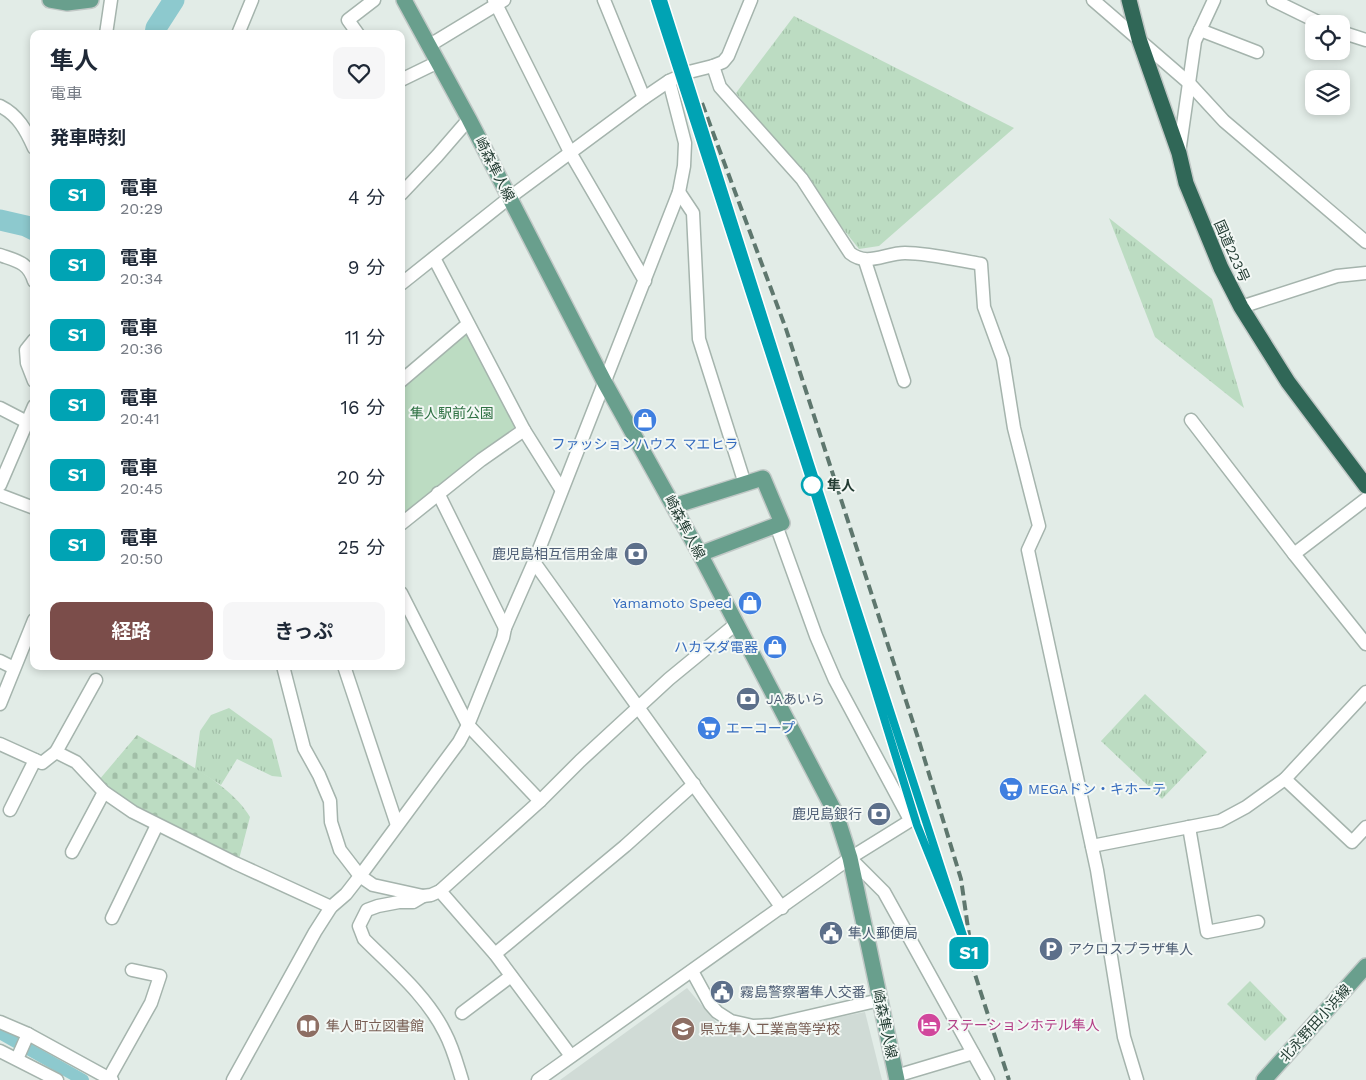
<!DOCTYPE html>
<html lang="ja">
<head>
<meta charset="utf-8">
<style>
	body { margin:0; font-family:"Work Sans","Noto Sans JP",sans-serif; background:#f6f6f7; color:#1f2937; height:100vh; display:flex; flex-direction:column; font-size:19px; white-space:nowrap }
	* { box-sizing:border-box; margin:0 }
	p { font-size:16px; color:#747a83 }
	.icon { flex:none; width:28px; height:28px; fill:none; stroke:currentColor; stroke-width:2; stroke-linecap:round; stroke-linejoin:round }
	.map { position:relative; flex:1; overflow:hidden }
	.details { position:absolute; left:30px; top:30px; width:375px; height:640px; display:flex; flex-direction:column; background:#fff; border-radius:10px; box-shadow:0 2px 8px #0003 }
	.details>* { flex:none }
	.badge { padding:0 10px; border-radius:8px; font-size:18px; line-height:32px }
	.controls { position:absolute; left:1305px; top:15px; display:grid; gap:10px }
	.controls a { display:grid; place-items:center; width:45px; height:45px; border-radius:10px; background:#fff; box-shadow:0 2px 8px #0003; font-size:25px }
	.map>.badge { position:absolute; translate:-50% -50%; box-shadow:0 0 0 2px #fff }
	h2 { padding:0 20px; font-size:19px; line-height:45px }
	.round { display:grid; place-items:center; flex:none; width:52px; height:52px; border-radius:10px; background:#f6f6f7 }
	.summary { display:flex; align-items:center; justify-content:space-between; height:85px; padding:0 20px }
	h1 { font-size:24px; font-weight:700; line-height:38px }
	.button { display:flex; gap:10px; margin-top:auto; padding:10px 20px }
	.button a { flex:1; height:58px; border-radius:10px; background:#7b4d4a; color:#fff; font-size:20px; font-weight:700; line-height:58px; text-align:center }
	.button a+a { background:#f6f6f7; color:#1f2937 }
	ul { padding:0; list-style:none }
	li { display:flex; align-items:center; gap:15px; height:70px; padding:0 20px }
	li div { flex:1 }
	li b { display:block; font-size:19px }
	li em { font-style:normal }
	li .badge { min-width:55px; font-weight:700; text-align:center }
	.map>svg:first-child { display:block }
</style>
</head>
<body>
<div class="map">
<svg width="1366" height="1080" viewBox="0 0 1366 1080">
	<defs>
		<pattern id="grass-tufts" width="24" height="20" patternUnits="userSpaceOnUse" patternTransform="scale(1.25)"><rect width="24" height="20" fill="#bcdcc2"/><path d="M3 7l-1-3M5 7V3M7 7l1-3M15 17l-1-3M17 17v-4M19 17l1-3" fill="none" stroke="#a1bea7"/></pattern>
		<pattern id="cemetery-stones" width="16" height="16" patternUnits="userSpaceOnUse" patternTransform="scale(1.25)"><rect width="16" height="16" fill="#bcdcc2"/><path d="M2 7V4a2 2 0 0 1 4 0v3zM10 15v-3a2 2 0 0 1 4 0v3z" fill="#a1bea7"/></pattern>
	</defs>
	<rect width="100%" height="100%" fill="#e2ece7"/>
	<path fill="#d0dbd6" d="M687 988 718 1024 753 1034 865 1012 882 1080H560Z"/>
	<g fill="url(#grass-tufts)">
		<path d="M794 16 1014 128 879 246 859 249 736 93Z"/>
		<path d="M1109 218 1212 299 1244 408 1155 337Z"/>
		<path d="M1145 694 1207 752 1162 799 1101 741Z"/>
		<path d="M229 708 272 739 282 777 272 776 237 759 221 785 195 769 200 731 211 715Z"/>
		<path d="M1250 981 1287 1019 1265 1041 1227 1004Z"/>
	</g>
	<path fill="url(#cemetery-stones)" d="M137 735C172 756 230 782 250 817L239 859 136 810 99 780Z"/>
	<path fill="#bcdcc2" d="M467 331 515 427 401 519V384Z"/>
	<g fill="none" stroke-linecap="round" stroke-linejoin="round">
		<path stroke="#8dc9ce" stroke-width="12" d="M0 1033 83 1080"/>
		<g stroke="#8dc9ce" stroke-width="21">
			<path d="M155 34 156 28 174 0"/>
			<path d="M0 220 26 226 34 230"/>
		</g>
		<g stroke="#a5b4ad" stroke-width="15">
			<g id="minor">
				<path d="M494 0 571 154 645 281"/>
				<path d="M604 0 644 98"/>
				<path d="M1093 0 1189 83 1224 121 1366 242"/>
				<path d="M1273 0 1322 24"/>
				<path d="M1200 30 1257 52"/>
				<path d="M1341 32 1366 40"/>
				<path d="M106 34 111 0"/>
				<path d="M238 34 252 0"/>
				<path d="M358 34 348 20 374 0"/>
				<path d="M430 45 504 0"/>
				<path d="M713 66 720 87 802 179 850 253C867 267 885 253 905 253 928 253 958 260 981 264L984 307 1003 359 1014 428 1039 526 1028 550 1097 870 1124 1037 1137 1080"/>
				<path d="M401 80 438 62"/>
				<path d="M0 106C18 115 26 130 34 148"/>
				<path d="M1179 153 1195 41 1214 0"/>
				<path d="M679 192 693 213 699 339 745 484"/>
				<path d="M401 194 437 156 469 119"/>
				<path d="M0 255C17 261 28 262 34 281"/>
				<path d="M434 258 524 430 561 489"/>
				<path d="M865 261 904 381"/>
				<path d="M401 284 509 198 644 98 669 81 689 72 713 66 723 62 728 56 751 0"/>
				<path d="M1241 307 1337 276 1366 273"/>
				<path d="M34 340 26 350 27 363 34 381"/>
				<path d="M401 381 468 324"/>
				<path d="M0 408 27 422"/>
				<path d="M1191 420 1294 554"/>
				<path d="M0 485 34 406"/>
				<path d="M438 493 505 628"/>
				<path d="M0 495 34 508"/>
				<path d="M1366 499 1294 554 1366 644"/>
				<path d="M401 524 481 460 524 430"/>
				<path d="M534 562 782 908"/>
				<path d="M401 593 468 725 540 801"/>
				<path d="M0 661 14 668"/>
				<path d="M283 666 304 748 319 775 330 801 331 822 340 850 360 876 373 885 423 896 431 895 440 891 540 801 580 761 669 679 736 624"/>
				<path d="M344 666 397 825"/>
				<path d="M1366 692 1285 779 1352 842 1366 827"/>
				<path d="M0 704 34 620"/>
				<path d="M0 744 42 763 56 752 76 762 104 792 133 812 235 863 331 907"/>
				<path d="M56 752 96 680"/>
				<path d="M10 810 35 760"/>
				<path d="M1189 827 1207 932 1258 922"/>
				<path d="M1092 846 1220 821 1246 807 1285 779"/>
				<path d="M72 852 104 792"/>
				<path d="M850 858 884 892 988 1080"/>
				<path d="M440 891 495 954 571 1056"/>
				<path d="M423 896 413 902H399L378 906 367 910 359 926 364 939C393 968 427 996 445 1033 453 1048 457 1064 462 1080"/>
				<path d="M112 918 157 825"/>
				<path d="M495 954 625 846 694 784"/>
				<path d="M692 971 710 1004 717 1012 731 1021 753 1026 772 1025 880 1000"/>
				<path d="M462 1013 511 976"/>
				<path d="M0 1022 28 1034"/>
				<path d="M0 1051 57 1080"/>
				<path d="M17 1059 28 1034 112 1080"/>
				<path d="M896 1076 973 1053"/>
				<path d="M109 1078 151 1003 160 976 132 970"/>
				<path d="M233 1080 315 932 331 907 346 894 360 876 459 742 468 725 503 638 505 628 534 562 679 192 684 166 685 143 669 81"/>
				<path d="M538 1080 850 858 908 822 909 818 835 680 816 636 776 525"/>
			</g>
		</g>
		<g stroke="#c1c8c6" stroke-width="18">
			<g id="major">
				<path d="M50 0 67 3 91 0"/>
				<path d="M404 0 469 119 605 383 700 554 836 814 850 858 897 1080"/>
				<path d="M674 506 763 478 782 523 700 554"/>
				<path d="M1264 1080 1366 966"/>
			</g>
		</g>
		<g stroke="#c1c8c6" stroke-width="18">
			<path id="highway" d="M1129 0 1139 39 1179 153 1186 183 1221 268 1241 307 1288 382 1366 486"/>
		</g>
		<use href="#minor" stroke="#fff" stroke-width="12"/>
		<use href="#major" stroke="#699f8d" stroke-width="15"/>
		<use href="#highway" stroke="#306757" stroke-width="15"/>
		<g stroke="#5e776e" stroke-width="4" stroke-dasharray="10 5" stroke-linecap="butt">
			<path d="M663 0 681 52"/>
			<path d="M679 47 685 74 1009 1080"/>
			<path d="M702 103 786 329 919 741 961 879 969 935"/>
			<path d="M864 652 917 825 937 876"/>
		</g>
	</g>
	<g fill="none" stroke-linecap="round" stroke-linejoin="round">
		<g stroke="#fff" stroke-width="11">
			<path id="line" d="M655 0 812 485 917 825 969 954 810 464 663 0"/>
		</g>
		<use href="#line" stroke="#00a3b4" stroke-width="8"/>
	</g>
	<defs>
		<g id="shop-disc" transform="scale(1.25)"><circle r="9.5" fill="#3f7fe0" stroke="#f3f8f5"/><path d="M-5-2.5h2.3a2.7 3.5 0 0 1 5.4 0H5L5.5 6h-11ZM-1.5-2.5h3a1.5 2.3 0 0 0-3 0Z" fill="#fff"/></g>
		<g id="bank-disc" transform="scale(1.25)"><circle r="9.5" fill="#5c6f8a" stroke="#f3f8f5"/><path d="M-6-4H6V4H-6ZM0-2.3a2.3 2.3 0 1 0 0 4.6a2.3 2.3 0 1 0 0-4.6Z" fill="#fff"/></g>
		<g id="supermarket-disc" transform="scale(1.25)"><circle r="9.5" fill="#3f7fe0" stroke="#f3f8f5"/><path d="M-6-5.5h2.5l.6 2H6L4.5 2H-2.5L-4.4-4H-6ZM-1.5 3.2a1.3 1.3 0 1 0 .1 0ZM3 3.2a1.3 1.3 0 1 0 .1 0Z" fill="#fff"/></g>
		<g id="civic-disc" transform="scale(1.25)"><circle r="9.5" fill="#5c6f8a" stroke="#f3f8f5"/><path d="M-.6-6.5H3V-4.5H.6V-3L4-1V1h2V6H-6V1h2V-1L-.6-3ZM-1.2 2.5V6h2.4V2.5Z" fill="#fff"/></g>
		<g id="parking-disc" transform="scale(1.25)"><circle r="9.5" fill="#5c6f8a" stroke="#f3f8f5"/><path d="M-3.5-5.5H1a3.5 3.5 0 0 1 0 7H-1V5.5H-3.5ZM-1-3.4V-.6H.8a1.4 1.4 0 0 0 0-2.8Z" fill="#fff"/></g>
		<g id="hotel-disc" transform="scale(1.25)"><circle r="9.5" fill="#d1479c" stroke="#f3f8f5"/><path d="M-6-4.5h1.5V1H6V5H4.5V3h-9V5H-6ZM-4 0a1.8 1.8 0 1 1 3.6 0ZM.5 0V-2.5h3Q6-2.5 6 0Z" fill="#fff"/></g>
		<g id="library-disc" transform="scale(1.25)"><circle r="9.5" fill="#8d6e63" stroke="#f3f8f5"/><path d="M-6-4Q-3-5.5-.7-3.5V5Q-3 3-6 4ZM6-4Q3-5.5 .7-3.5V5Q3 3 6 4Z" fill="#fff"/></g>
		<g id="school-disc" transform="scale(1.25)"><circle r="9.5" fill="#8d6e63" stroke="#f3f8f5"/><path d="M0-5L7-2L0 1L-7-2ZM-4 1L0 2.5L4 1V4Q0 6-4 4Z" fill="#fff"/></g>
	</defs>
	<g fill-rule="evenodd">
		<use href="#shop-disc" x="645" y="420"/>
		<use href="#bank-disc" x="636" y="554"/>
		<use href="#shop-disc" x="750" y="603"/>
		<use href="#shop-disc" x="775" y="647"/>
		<use href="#bank-disc" x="748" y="699"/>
		<use href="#supermarket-disc" x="709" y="728"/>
		<use href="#supermarket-disc" x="1011" y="789"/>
		<use href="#bank-disc" x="879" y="814"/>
		<use href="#civic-disc" x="831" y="933"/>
		<use href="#parking-disc" x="1051" y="949"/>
		<use href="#civic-disc" x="722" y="992"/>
		<use href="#hotel-disc" x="929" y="1025"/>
		<use href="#library-disc" x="308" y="1026"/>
		<use href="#school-disc" x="683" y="1029"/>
	</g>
	<circle fill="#fff" stroke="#00a3b4" stroke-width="2.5" cx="812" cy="485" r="10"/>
	<g text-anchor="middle" stroke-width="4" stroke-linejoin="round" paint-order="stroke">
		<g font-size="14" fill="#233c33" stroke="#f3f8f5">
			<text transform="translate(495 169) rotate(63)" y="5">崎森隼人線</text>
			<text transform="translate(1232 251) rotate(66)" y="5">国道223号</text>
			<text transform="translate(685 527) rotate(62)" y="5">崎森隼人線</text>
			<text transform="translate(1315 1023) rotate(-48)" y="5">北永野田小浜線</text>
			<text transform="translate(885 1024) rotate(78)" y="5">崎森隼人線</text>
		</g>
		<g font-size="14" fill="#2f7143" stroke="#f3f8f5">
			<text x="452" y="418">隼人駅前公園</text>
		</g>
		<g font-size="14" fill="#366cbe" stroke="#f3f8f5" text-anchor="end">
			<text x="645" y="449" text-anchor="middle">ファッションハウス マエヒラ</text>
			<text x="732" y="608">Yamamoto Speed</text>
			<text x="758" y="652">ハカマダ電器</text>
			<text x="726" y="733" text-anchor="start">エーコープ</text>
			<text x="1028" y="794" text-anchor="start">MEGAドン・キホーテ</text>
		</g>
		<g font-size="14" font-weight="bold" fill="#233c33" stroke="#f3f8f5" text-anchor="start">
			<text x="827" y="490">隼人</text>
		</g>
		<g font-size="14" fill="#4e5e75" stroke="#f3f8f5" text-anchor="start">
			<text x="618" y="559" text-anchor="end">鹿児島相互信用金庫</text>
			<text x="766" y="704">JAあいら</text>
			<text x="862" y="819" text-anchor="end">鹿児島銀行</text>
			<text x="848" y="938">隼人郵便局</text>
			<text x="1068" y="954">アクロスプラザ隼人</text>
			<text x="740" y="997">霧島警察署隼人交番</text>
		</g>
		<g font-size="14" fill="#b23c85" stroke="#f3f8f5" text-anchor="start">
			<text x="946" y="1030">ステーションホテル隼人</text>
		</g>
		<g font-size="14" fill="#785e54" stroke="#f3f8f5" text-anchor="start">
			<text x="326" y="1031">隼人町立図書館</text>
			<text x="700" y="1034">県立隼人工業高等学校</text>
		</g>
	</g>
</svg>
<div class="controls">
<a><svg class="icon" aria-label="locate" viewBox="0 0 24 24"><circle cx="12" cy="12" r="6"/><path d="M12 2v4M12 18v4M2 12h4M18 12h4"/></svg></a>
<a><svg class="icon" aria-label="layers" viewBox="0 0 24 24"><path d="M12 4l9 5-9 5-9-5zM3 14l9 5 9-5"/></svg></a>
</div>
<b class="badge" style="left:969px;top:953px;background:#00a3b4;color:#fff">S1</b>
<section class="details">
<div class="summary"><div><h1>隼人</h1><p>電車</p></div><a class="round"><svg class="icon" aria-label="heart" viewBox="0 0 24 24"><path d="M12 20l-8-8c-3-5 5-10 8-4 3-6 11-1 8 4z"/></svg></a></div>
<h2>発車時刻</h2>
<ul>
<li><span class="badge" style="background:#00a3b4;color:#fff">S1</span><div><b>電車</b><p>20:29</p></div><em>4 分</em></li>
<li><span class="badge" style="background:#00a3b4;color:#fff">S1</span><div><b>電車</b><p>20:34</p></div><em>9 分</em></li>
<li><span class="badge" style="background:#00a3b4;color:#fff">S1</span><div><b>電車</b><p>20:36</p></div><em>11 分</em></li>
<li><span class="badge" style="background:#00a3b4;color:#fff">S1</span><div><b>電車</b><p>20:41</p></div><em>16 分</em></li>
<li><span class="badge" style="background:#00a3b4;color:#fff">S1</span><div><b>電車</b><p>20:45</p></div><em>20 分</em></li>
<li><span class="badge" style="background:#00a3b4;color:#fff">S1</span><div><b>電車</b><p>20:50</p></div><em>25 分</em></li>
</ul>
<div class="button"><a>経路</a><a>きっぷ</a></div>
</section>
</div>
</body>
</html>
